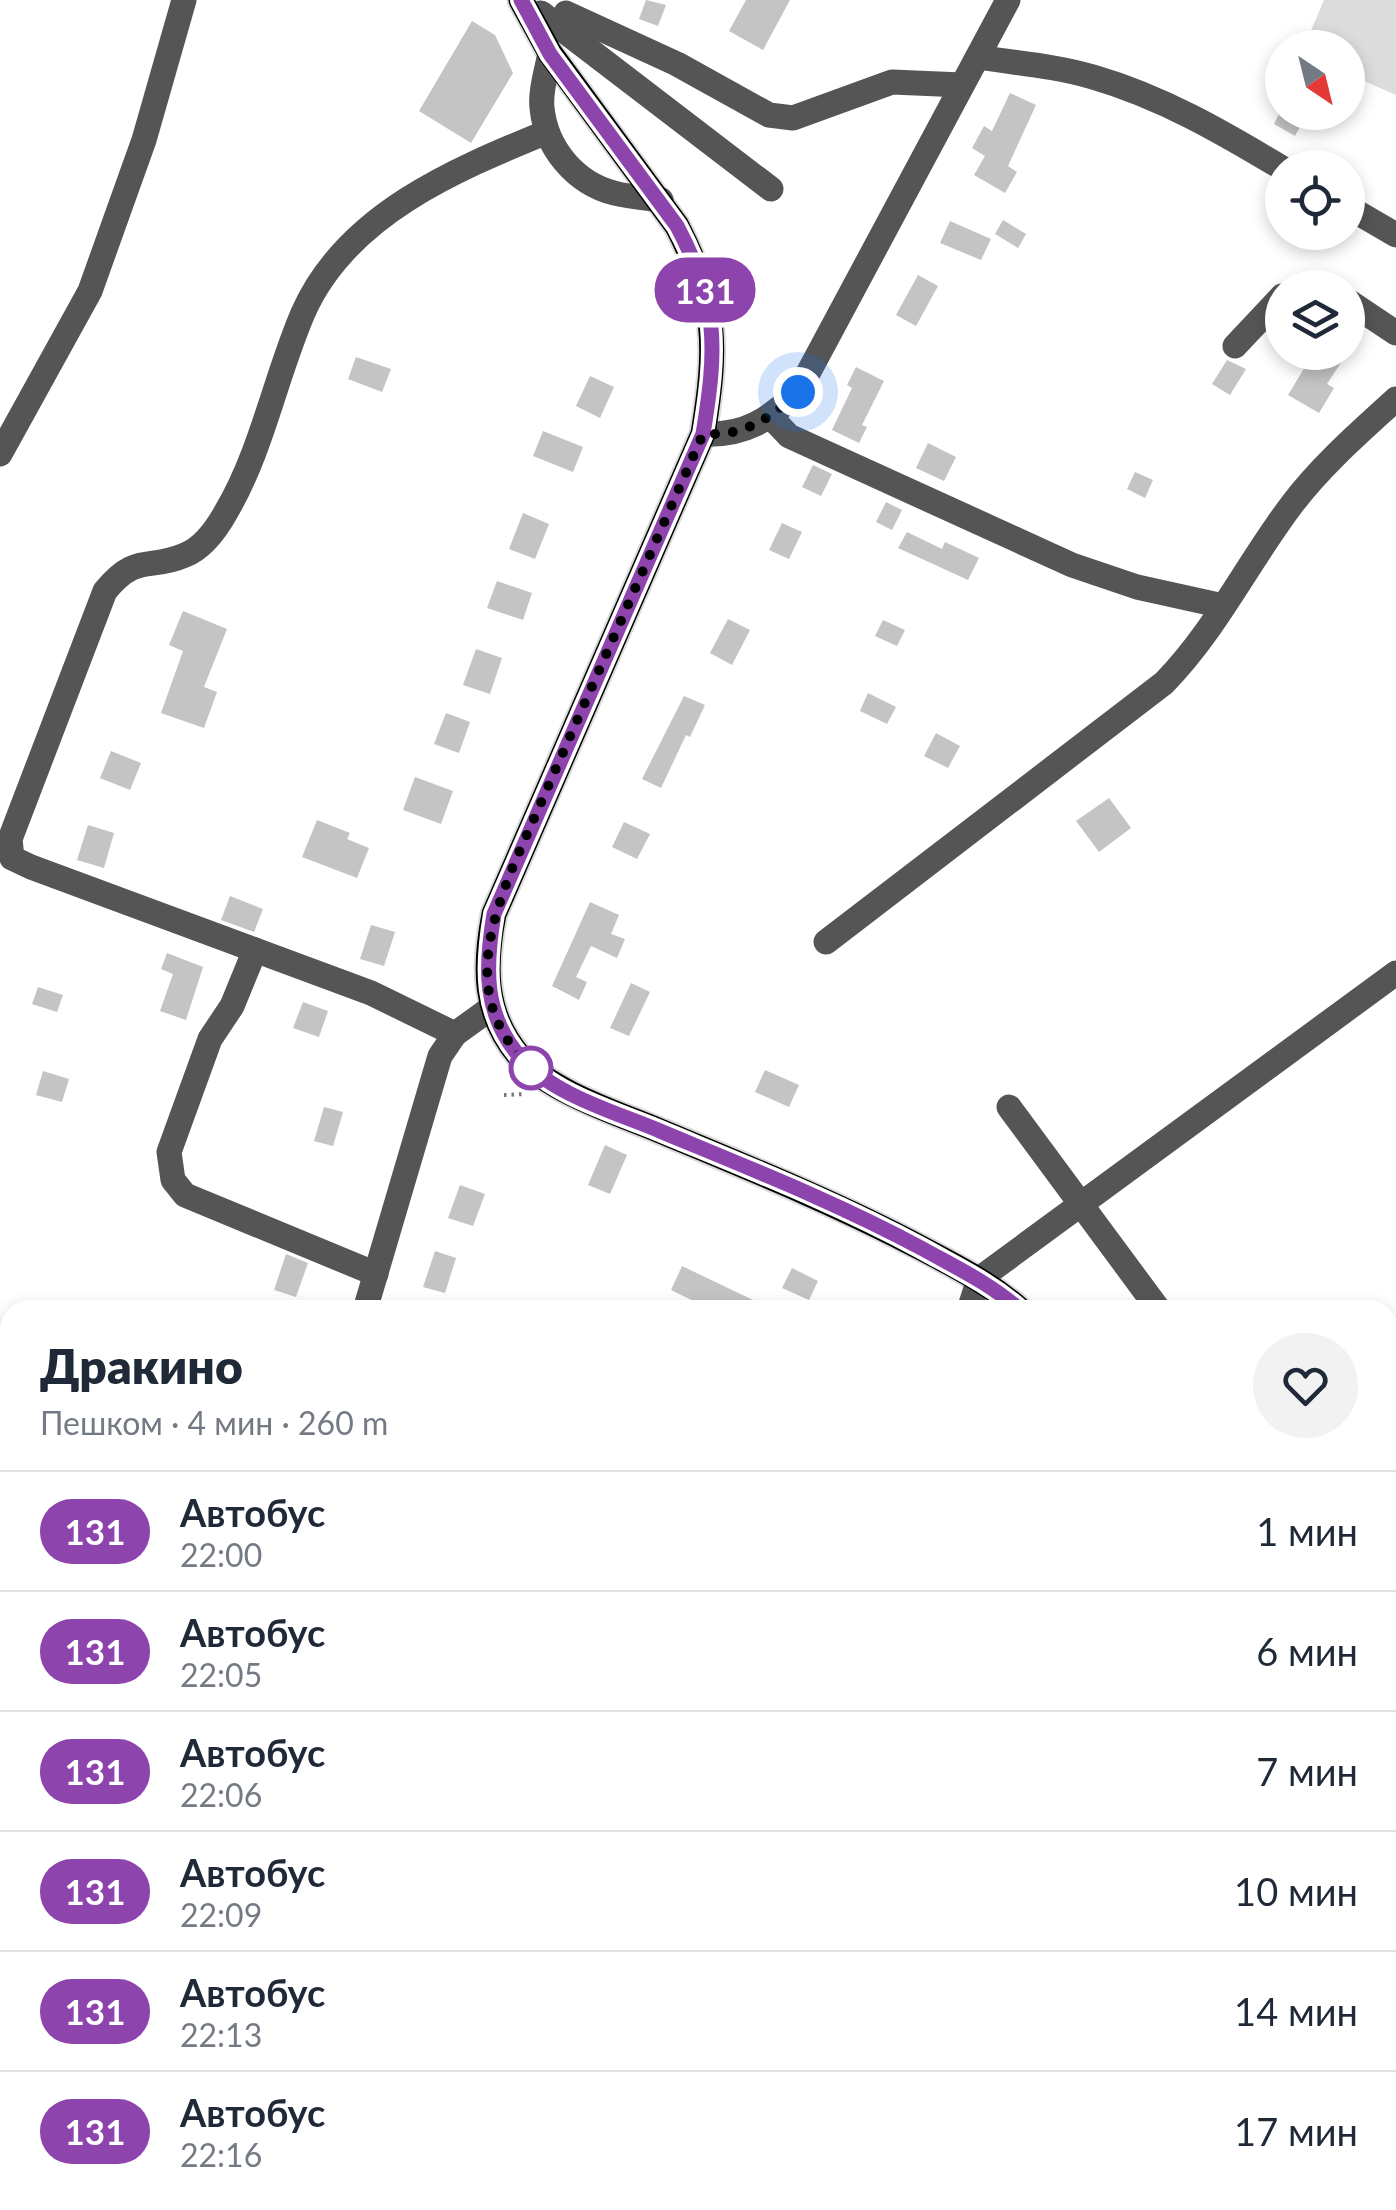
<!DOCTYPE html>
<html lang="ru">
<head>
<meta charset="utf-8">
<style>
	body { margin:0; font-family:Lato,sans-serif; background:#f2f2f3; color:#1f2937; height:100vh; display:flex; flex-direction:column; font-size:38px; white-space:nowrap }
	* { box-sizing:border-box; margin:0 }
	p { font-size:32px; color:#747a83 }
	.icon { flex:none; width:55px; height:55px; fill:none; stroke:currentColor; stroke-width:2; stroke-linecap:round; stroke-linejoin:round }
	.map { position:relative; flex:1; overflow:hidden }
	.details { position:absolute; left:0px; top:1300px; width:1398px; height:910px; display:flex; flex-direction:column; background:#fff; border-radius:30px 30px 0 0; box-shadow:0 5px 15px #0003 }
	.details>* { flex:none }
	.badge { padding:0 20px; border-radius:32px; font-size:35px; line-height:65px }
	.needle { width:65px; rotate:145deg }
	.buttons { position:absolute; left:1265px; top:30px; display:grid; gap:20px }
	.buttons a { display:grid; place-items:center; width:100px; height:100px; border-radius:50%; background:#fff; box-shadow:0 5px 15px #0003; font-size:50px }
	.you { position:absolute; width:50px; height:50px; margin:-25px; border:8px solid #fff; border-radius:50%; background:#1a73e8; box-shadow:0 0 0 15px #1a73e833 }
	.map>.badge { position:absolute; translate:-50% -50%; box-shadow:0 0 0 5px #fff }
	.round { display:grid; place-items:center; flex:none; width:105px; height:105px; border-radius:52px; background:#f2f2f3 }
	.summary { display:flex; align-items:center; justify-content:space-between; height:170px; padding:0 40px }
	h1 { font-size:48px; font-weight:800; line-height:75px }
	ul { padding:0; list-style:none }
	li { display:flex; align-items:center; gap:30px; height:120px; padding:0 40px; border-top:2px solid #e0e1e3 }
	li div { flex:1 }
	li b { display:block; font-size:38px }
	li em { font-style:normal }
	li .badge { min-width:110px; font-weight:700; text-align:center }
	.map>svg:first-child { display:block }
</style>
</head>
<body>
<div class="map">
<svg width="1396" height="2210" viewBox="0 0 1396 2210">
	<rect width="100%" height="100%" fill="#fff"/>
	<path fill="#dcdcdc" d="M1324 0H1396V95L1348 74V48L1304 47Z"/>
	<g fill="#c4c4c4">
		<path d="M646 0 666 5 658 26 639 19Z"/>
		<path d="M746 0H790L763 50 729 31Z"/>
		<path d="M472 21 495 35 513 73 471 143 419 111Z"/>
		<path d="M1010 93 1036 105 1008 166 1017 172 1005 193 974 175 985 156 972 148 984 126 992 131Z"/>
		<path d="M1280 112H1308L1295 136 1274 124Z"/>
		<path d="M1003 220 1026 234 1018 248 995 234Z"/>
		<path d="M950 221 991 239 981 260 940 243Z"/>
		<path d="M918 275 938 286 916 326 896 315Z"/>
		<path d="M1314 352H1348L1327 384 1334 388 1319 413 1288 395Z"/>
		<path d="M356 357 391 369 382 392 348 379Z"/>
		<path d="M1227 360 1246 369 1230 395 1212 384Z"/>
		<path d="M856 367 884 381 862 425 867 427 859 443 832 430 852 388 847 385Z"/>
		<path d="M590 376 614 387 600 418 576 406Z"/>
		<path d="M543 431 583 447 573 472 533 456Z"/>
		<path d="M928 443 956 457 944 481 916 468Z"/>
		<path d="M813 465 832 474 821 496 802 487Z"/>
		<path d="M1135 472 1153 480 1145 498 1127 489Z"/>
		<path d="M886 502 902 510 892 530 876 522Z"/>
		<path d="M523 513 549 524 535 559 509 549Z"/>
		<path d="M782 523 802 532 789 559 769 550Z"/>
		<path d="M907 532 942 549 945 542 979 558 968 580 898 548Z"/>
		<path d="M497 581 532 593 523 620 487 608Z"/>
		<path d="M183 611 227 629 204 687 217 692 204 728 161 713 183 651 169 645Z"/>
		<path d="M728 619 750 630 732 665 710 653Z"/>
		<path d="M883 620 905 630 897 646 875 636Z"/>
		<path d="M476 649 502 658 490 694 463 685Z"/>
		<path d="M868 693 896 707 887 724 860 711Z"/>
		<path d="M684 696 705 705 690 737 686 735 661 788 642 779Z"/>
		<path d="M446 713 470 722 459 753 434 744Z"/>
		<path d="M936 733 960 746 948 768 924 756Z"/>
		<path d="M111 751 141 763 130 790 100 778Z"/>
		<path d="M415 777 453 791 441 824 403 810Z"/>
		<path d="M1109 798 1131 828 1099 852 1076 821Z"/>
		<path d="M317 820 350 833 347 839 369 848 357 878 302 857Z"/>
		<path d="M624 822 650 834 637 859 612 847Z"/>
		<path d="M88 825 114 833 104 868 77 860Z"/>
		<path d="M230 896 263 909 254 932 221 920Z"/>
		<path d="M590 902 619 915 611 934 625 939 617 958 591 946 576 977 587 982 579 1000 552 986Z"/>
		<path d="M371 925 395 932 384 966 360 959Z"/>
		<path d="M167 953 203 967 186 1020 160 1011 173 974 161 969Z"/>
		<path d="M631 983 650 992 629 1036 610 1028Z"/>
		<path d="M38 987 63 995 57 1012 32 1004Z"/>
		<path d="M303 1002 328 1011 319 1037 293 1028Z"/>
		<path d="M765 1070 799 1085 789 1107 755 1092Z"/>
		<path d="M43 1071 69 1079 62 1102 36 1095Z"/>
		<path d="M324 1107 343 1112 333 1146 314 1141Z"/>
		<path d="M605 1145 627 1155 610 1194 588 1185Z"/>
		<path d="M460 1185 485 1194 473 1226 448 1218Z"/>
		<path d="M435 1251 456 1258 445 1293 423 1287Z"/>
		<path d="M286 1254 308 1263 296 1297 274 1290Z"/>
		<path d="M682 1266 774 1310H712L671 1290Z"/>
		<path d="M792 1268 818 1281 809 1300 782 1288Z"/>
	</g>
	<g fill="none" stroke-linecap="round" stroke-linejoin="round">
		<g stroke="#dbdbdb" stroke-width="29">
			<g id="major">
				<path d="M521 0 550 53 677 226C718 305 717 348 703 434L494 914C484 966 483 1014 520 1057 550 1092 617 1113 660 1131 749 1168 838 1204 923 1249 957 1267 991 1284 1020 1310"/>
				<path d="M1388 1637 1396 1645"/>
			</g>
		</g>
		<path stroke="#777" stroke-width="4" stroke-dasharray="2.5 5" stroke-linecap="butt" d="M504 1095 526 1094"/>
		<g stroke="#555" stroke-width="25">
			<path d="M541 13 771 189"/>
			<path d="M566 13 677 64 769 115 793 118 892 82 962 85"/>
			<path d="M550 53C547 70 540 91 542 108 546 148 575 183 614 193 629 197 645 198 661 200"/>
			<path d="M978 57C1016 63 1056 66 1093 77 1162 97 1222 132 1282 168"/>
			<path d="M1348 207 1396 235"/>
			<path d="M1307 288H1314"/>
			<path d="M1348 301 1396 333"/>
			<path d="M1235 346 1282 296"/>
			<path d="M771 417 789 436 1072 565 1137 587 1223 606"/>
			<path d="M703 434C745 436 768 420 798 392L1008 0"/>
			<path d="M0 454 90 291 144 140 184 0"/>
			<path d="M826 942 1164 683C1216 630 1248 562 1293 503 1323 464 1360 432 1396 399"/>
			<path d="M255 950 232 1006 210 1039 169 1152 173 1180 185 1195 376 1274"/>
			<path d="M455 1034 371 993 31 867 12 858 10 839 105 591C137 552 149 571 185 555 203 548 217 528 226 512 262 451 275 378 303 313 346 215 454 170 547 132"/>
			<path d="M1009 1107 1159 1310"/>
			<path d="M365 1310 440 1056 455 1034 491 1008"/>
			<path d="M969 1310 979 1279 1396 973"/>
			<path d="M1388 1677 1396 1667"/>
			<path d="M1143 2200 1160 2210"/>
			<path d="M165 2210 167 2200"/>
			<path d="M723 2210 725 2200"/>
			<path d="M1283 2210 1286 2200"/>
		</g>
		<use href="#major" stroke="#000" stroke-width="25"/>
	</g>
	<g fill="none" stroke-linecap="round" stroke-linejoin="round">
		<g stroke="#fff" stroke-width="22">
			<path id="line" d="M521 0 550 54 677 226C719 305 717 348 703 434L494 914C485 967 483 1014 520 1057 553 1095 615 1112 660 1131 749 1168 838 1203 923 1249 957 1268 991 1284 1020 1310"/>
		</g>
		<use href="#line" stroke="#8e44ad" stroke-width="15"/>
		<path stroke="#000" stroke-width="10" stroke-dasharray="0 18" d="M531 1068C467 1006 484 939 514 864L703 434C745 436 768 420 798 392"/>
	</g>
	<circle fill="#fff" stroke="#8e44ad" stroke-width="5" cx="531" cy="1068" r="20"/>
</svg>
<div class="buttons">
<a><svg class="needle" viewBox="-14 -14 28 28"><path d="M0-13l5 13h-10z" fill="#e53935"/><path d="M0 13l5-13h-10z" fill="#747a83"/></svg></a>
<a><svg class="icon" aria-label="locate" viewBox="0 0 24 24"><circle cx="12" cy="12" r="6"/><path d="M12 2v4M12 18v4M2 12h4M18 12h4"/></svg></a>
<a><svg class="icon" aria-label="layers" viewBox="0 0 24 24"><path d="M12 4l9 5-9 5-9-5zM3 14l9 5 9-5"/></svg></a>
</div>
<div class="you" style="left:798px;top:392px"></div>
<b class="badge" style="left:705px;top:290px;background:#8e44ad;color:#fff">131</b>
<section class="details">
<div class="summary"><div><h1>Дракино</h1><p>Пешком · 4 мин · 260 m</p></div><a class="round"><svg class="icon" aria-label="heart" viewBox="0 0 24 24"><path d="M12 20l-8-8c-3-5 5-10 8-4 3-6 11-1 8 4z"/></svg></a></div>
<ul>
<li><span class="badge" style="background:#8e44ad;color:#fff">131</span><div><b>Автобус</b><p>22:00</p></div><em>1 мин</em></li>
<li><span class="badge" style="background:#8e44ad;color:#fff">131</span><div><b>Автобус</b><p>22:05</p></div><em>6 мин</em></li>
<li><span class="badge" style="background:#8e44ad;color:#fff">131</span><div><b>Автобус</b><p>22:06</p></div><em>7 мин</em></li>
<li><span class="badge" style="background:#8e44ad;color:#fff">131</span><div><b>Автобус</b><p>22:09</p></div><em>10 мин</em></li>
<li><span class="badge" style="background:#8e44ad;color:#fff">131</span><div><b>Автобус</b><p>22:13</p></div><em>14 мин</em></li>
<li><span class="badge" style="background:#8e44ad;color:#fff">131</span><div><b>Автобус</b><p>22:16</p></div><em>17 мин</em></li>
</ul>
</section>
</div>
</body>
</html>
